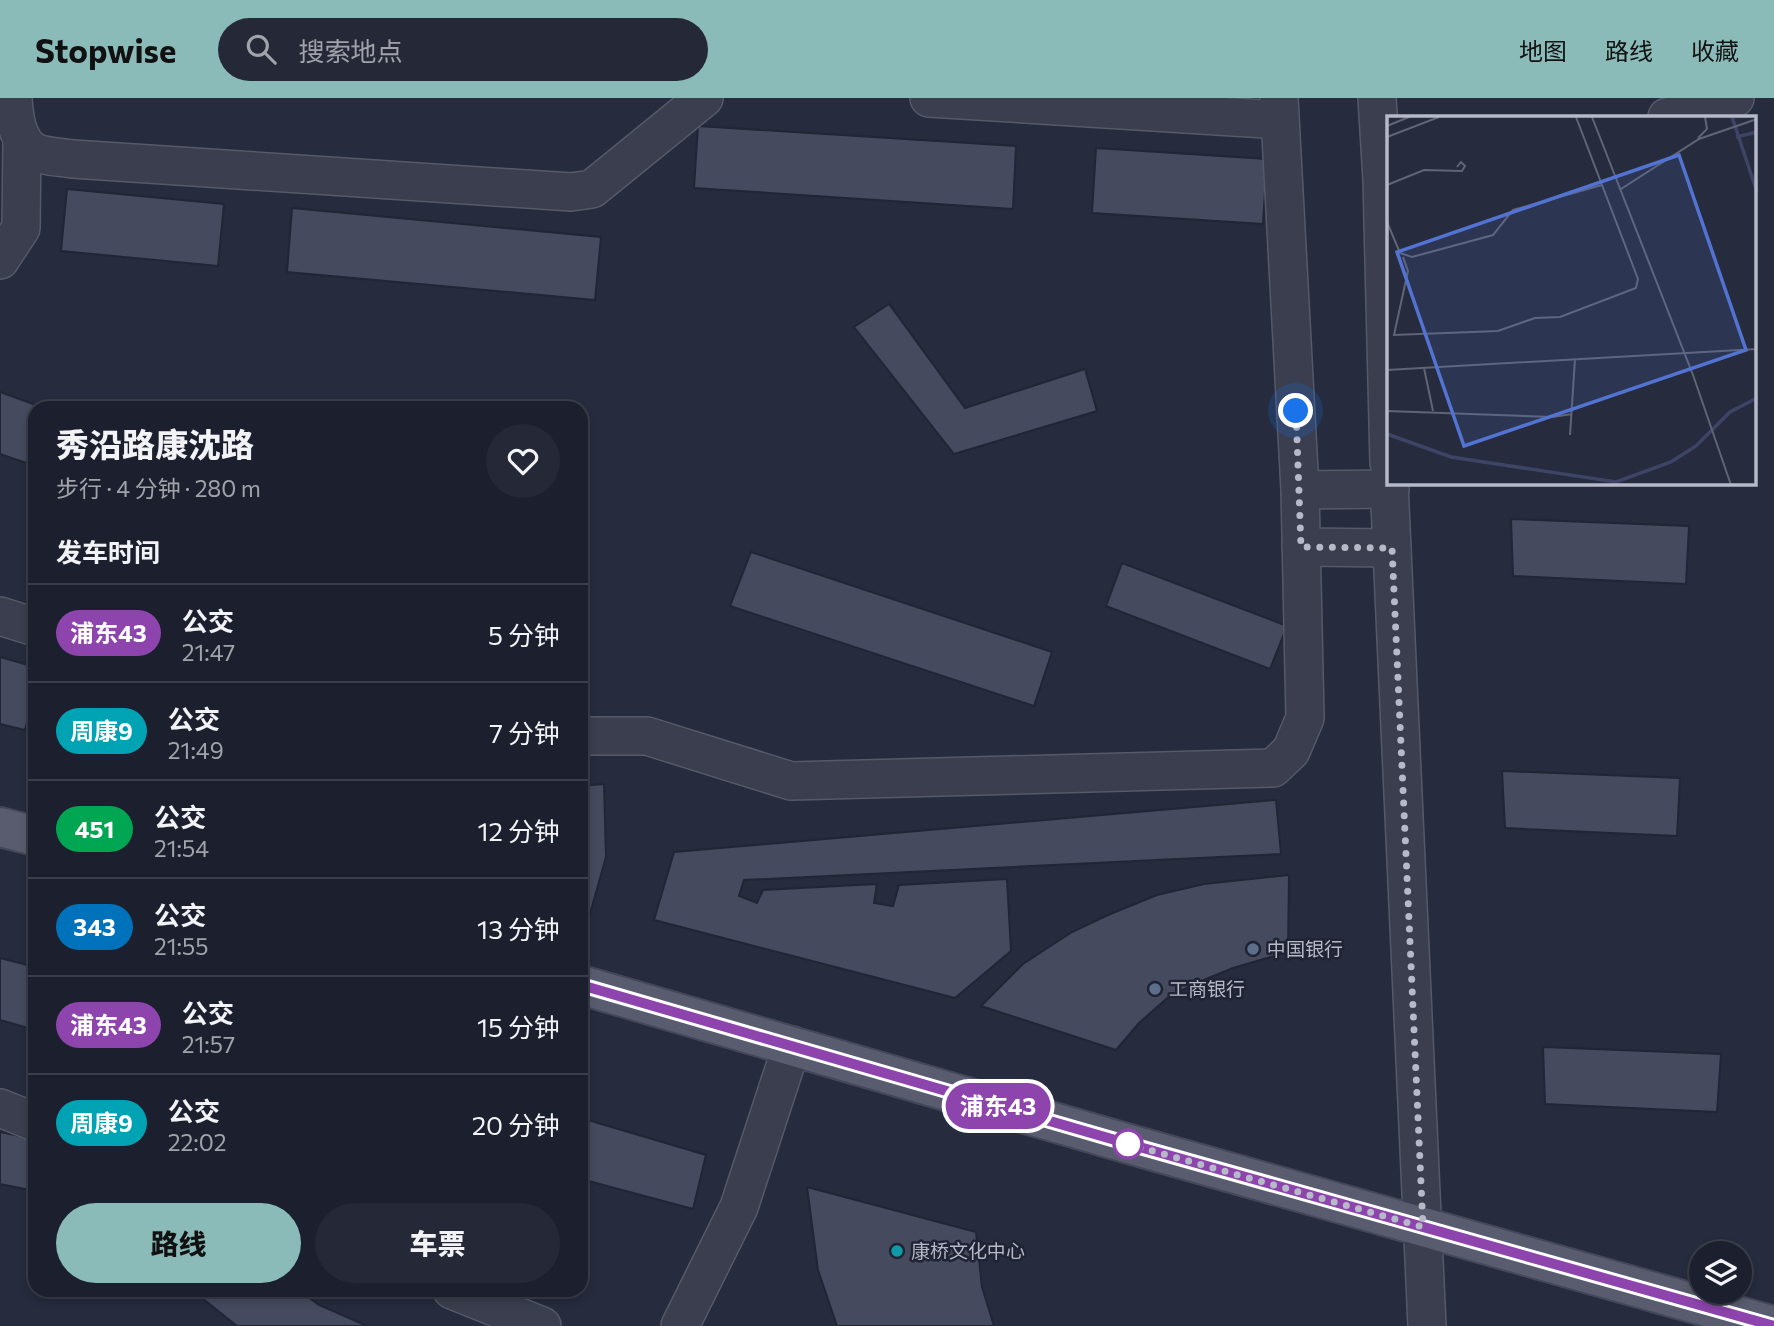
<!DOCTYPE html>
<html lang="zh">
<head>
<meta charset="utf-8">
<style>
	body { margin:0; font-family:Commissioner,"Noto Sans SC",sans-serif; background:#252836; color:#f1f3f6; height:100vh; display:flex; flex-direction:column; font-size:26px; white-space:nowrap }
	* { box-sizing:border-box; margin:0 }
	p { font-size:23px; color:#a0a3aa }
	.icon { flex:none; width:38px; height:38px; fill:none; stroke:currentColor; stroke-width:2; stroke-linecap:round; stroke-linejoin:round }
	.map { position:relative; flex:1; overflow:hidden }
	.side { position:absolute; left:28px; top:303px; width:560px; height:896px; display:flex; flex-direction:column; background:#1c202e; border-radius:21px; box-shadow:0 4px 10px #0003,0 0 0 2px #3a3e4a }
	.side>* { flex:none }
	.badge { padding:0 14px; border-radius:23px; font-size:24px; line-height:46px }
	.tools { position:absolute; left:1689px; top:1143px; display:grid; gap:14px }
	.tools a { display:grid; place-items:center; width:63px; height:63px; border-radius:50%; background:#1c202e; box-shadow:0 4px 10px #0003,0 0 0 2px #3a3e4a; font-size:35px }
	.you { position:absolute; width:35px; height:35px; margin:-18px; border:5px solid #fff; border-radius:50%; background:#1a73e8; box-shadow:0 0 0 10px #1a73e833 }
	.map>.badge { position:absolute; translate:-50% -50%; box-shadow:0 0 0 4px #fff }
	h2 { padding:0 28px; font-size:26px; line-height:63px }
	.round { display:grid; place-items:center; flex:none; width:74px; height:74px; border-radius:37px; background:#252836 }
	.headline { display:flex; align-items:center; justify-content:space-between; height:119px; padding:0 28px }
	h1 { font-size:33px; font-weight:800; line-height:52px }
	.primary-button { display:flex; gap:14px; margin-top:auto; padding:14px 28px }
	.primary-button a { flex:1; height:80px; border-radius:42px; background:#8bbbb9; color:#111; font-size:28px; font-weight:800; line-height:80px; text-align:center }
	.primary-button a+a { background:#252836; color:#f1f3f6 }
	ul { padding:0; list-style:none }
	li { display:flex; align-items:center; gap:21px; height:98px; padding:0 28px; border-top:2px solid #3a3e4a }
	li div { flex:1 }
	li b { display:block; font-size:26px }
	li em { font-style:normal }
	li .badge { min-width:77px; font-weight:700; text-align:center }
	header { display:flex; align-items:center; gap:42px; box-sizing:border-box; height:98px; padding:0 35px; background:#8bbbb9; color:#111 }
	header strong { font-size:33px }
	nav { display:flex; gap:38px; margin-inline-start:auto; font-size:24px }
	.search { width:490px; height:63px; background:#252836; display:flex; align-items:center; gap:18px; box-sizing:border-box; padding:0 24px; border-radius:38px; color:#a0a3aa; font-size:26px }
	.map>svg:first-child { display:block }
</style>
</head>
<body>
<header>
<strong>Stopwise</strong>
<div class="search"><svg class="icon" aria-label="search" viewBox="0 0 24 24"><circle cx="10" cy="10" r="6"/><path d="M15 15l6 6"/></svg>搜索地点</div>
<nav><a>地图</a><a>路线</a><a>收藏</a></nav>
</header>
<div class="map">
<svg width="1774" height="1228" viewBox="0 0 1774 1228">
	<rect width="100%" height="100%" fill="#262b3d"/>
	<g fill="#464a5f" stroke="#212535" stroke-width="2">
		<path d="M698 28 1016 48 1013 111 694 90Z"/>
		<path d="M1096 50 1267 61 1263 126 1092 115Z"/>
		<path d="M67 91 224 106 218 168 61 153Z"/>
		<path d="M292 110 601 139 595 202 287 174Z"/>
		<path d="M889 206 965 310 1085 271 1097 313 954 356 854 229Z"/>
		<path d="M0 294 44 310H35V368L0 356Z"/>
		<path d="M1511 421 1689 428 1686 486 1513 478Z"/>
		<path d="M751 454 1052 554 1034 608 730 508Z"/>
		<path d="M1122 465 1287 528 1270 571 1106 508Z"/>
		<path d="M0 559 35 569V593L25 632 0 626Z"/>
		<path d="M1502 673 1680 680 1677 738 1505 730Z"/>
		<path d="M604 686 606 759 586 830 581 828V688Z"/>
		<path d="M1276 702 1281 756 744 782 739 798 757 805 763 792 877 786 874 805 893 808 899 787 1007 781 1011 853 955 900 654 822 674 754Z"/>
		<path d="M1289 777 1288 854 1233 870 1194 886 1166 901 1139 925 1116 952 981 908 1023 866 1072 834 1108 817 1157 797 1204 786Z"/>
		<path d="M0 860 35 869V932L0 922Z"/>
		<path d="M1543 949 1721 956 1717 1014 1545 1006Z"/>
		<path d="M581 1020 706 1057 693 1111 581 1081Z"/>
		<path d="M0 1034 35 1041V1093L0 1086Z"/>
		<path d="M807 1089 976 1134 982 1189 994 1228H837L818 1172Z"/>
		<path d="M192 1192H298L319 1207 367 1228H237Z"/>
	</g>
	<g fill="none" stroke-linecap="round" stroke-linejoin="round">
		<g stroke="#555968" stroke-width="40">
			<g id="minor">
				<path d="M13 0C14 17 17 43 33 53 43 59 62 59 73 61L571 94 592 91 704 0"/>
				<path d="M929 0 1280 22"/>
				<path d="M1377 0 1382 82 1389 365"/>
				<path d="M1667 19 1735 0"/>
				<path d="M0 162 21 130 22 41"/>
				<path d="M1389 385 1427 1228"/>
				<path d="M1300 392 1390 391"/>
				<path d="M1301 449 1392 450"/>
				<path d="M0 518 35 529"/>
				<path d="M581 638H647L791 683 1273 670 1291 653 1305 620 1300 392 1279 0"/>
				<path d="M0 1010 35 1024"/>
				<path d="M452 1192 542 1228"/>
				<path d="M680 1228 739 1109 792 947"/>
			</g>
		</g>
		<g stroke="#434757" stroke-width="42">
			<g id="major">
				<path d="M0 729 35 738"/>
				<path d="M581 887 1129 1046 1774 1228"/>
			</g>
		</g>
		<use href="#minor" stroke="#3a3e4e" stroke-width="37"/>
		<use href="#major" stroke="#585c6e" stroke-width="38"/>
	</g>
	<g fill="none" stroke-linecap="round" stroke-linejoin="round">
		<g stroke="#fff" stroke-width="16">
			<path id="line" d="M581 887 1129 1046 1774 1228"/>
		</g>
		<use href="#line" stroke="#8e44ad" stroke-width="10"/>
		<path stroke="#b6b9c8" stroke-width="7" stroke-dasharray="0 12.6" d="M1128 1046 1423 1129 1392 450 1301 449 1296 313"/>
	</g>
	<g fill="#5c6f8a" stroke="#1f2333" stroke-width="2.5">
		<circle cx="1253" cy="851" r="7"/>
		<circle cx="1155" cy="891" r="7"/>
	</g>
	<circle fill="#fff" stroke="#8e44ad" stroke-width="3.5" cx="1128" cy="1046" r="14"/>
	<circle fill="#0f9aa8" stroke="#1f2333" stroke-width="2.5" cx="897" cy="1153" r="7"/>
	<g text-anchor="middle" stroke-width="5" stroke-linejoin="round" paint-order="stroke">
		<g font-size="19" fill="#b6b9c8" stroke="#1f2333" text-anchor="start">
			<text x="1267" y="858">中国银行</text>
			<text x="1169" y="898">工商银行</text>
			<text x="911" y="1160">康桥文化中心</text>
		</g>
	</g>
	<g transform="translate(1387 18)">
		<rect width="369" height="369" fill="#262b3d"/>
		<path fill="none" stroke="#3d4465" stroke-width="3.5" d="M345 1 370 76M349 21 370 16M0 318 64 341 229 366 284 346 309 330 343 296 370 282"/>
		<path fill="none" stroke="#606475" stroke-width="2" d="M205 1 306 259 344 369M0 10 22 1M0 21 52 1M311 22 320 13 318 1M0 69 37 54 75 55 78 50 74 46 70 51M234 73 312 23 370 3M0 106 13 137 25 141 106 119 126 94 215 69M16 141 21 155 7 219 111 215 148 202 173 201 249 172 251 163 189 1M37 252 46 295M0 254 370 233M0 295 166 301 185 298M183 319 188 243"/>
		<path fill="#5373d2" fill-opacity="0.15" stroke="#5373d2" stroke-width="3.5" d="M292 39 359 234 77 330 10 136Z"/>
		<rect width="369" height="369" fill="none" stroke="#b6b9c8" stroke-width="3.5"/>
	</g>
</svg>
<div class="tools">
<a><svg class="icon" aria-label="layers" viewBox="0 0 24 24"><path d="M12 4l9 5-9 5-9-5zM3 14l9 5 9-5"/></svg></a>
</div>
<div class="you" style="left:1296px;top:313px"></div>
<b class="badge" style="left:998px;top:1008px;background:#8e44ad;color:#fff">浦东43</b>
<section class="side">
<div class="headline"><div><h1>秀沿路康沈路</h1><p>步行 · 4 分钟 · 280 m</p></div><a class="round"><svg class="icon" aria-label="heart" viewBox="0 0 24 24"><path d="M12 20l-8-8c-3-5 5-10 8-4 3-6 11-1 8 4z"/></svg></a></div>
<h2>发车时间</h2>
<ul>
<li><span class="badge" style="background:#8e44ad;color:#fff">浦东43</span><div><b>公交</b><p>21:47</p></div><em>5 分钟</em></li>
<li><span class="badge" style="background:#00a3b4;color:#fff">周康9</span><div><b>公交</b><p>21:49</p></div><em>7 分钟</em></li>
<li><span class="badge" style="background:#00a651;color:#fff">451</span><div><b>公交</b><p>21:54</p></div><em>12 分钟</em></li>
<li><span class="badge" style="background:#0072bc;color:#fff">343</span><div><b>公交</b><p>21:55</p></div><em>13 分钟</em></li>
<li><span class="badge" style="background:#8e44ad;color:#fff">浦东43</span><div><b>公交</b><p>21:57</p></div><em>15 分钟</em></li>
<li><span class="badge" style="background:#00a3b4;color:#fff">周康9</span><div><b>公交</b><p>22:02</p></div><em>20 分钟</em></li>
</ul>
<div class="primary-button"><a>路线</a><a>车票</a></div>
</section>
</div>
</body>
</html>
